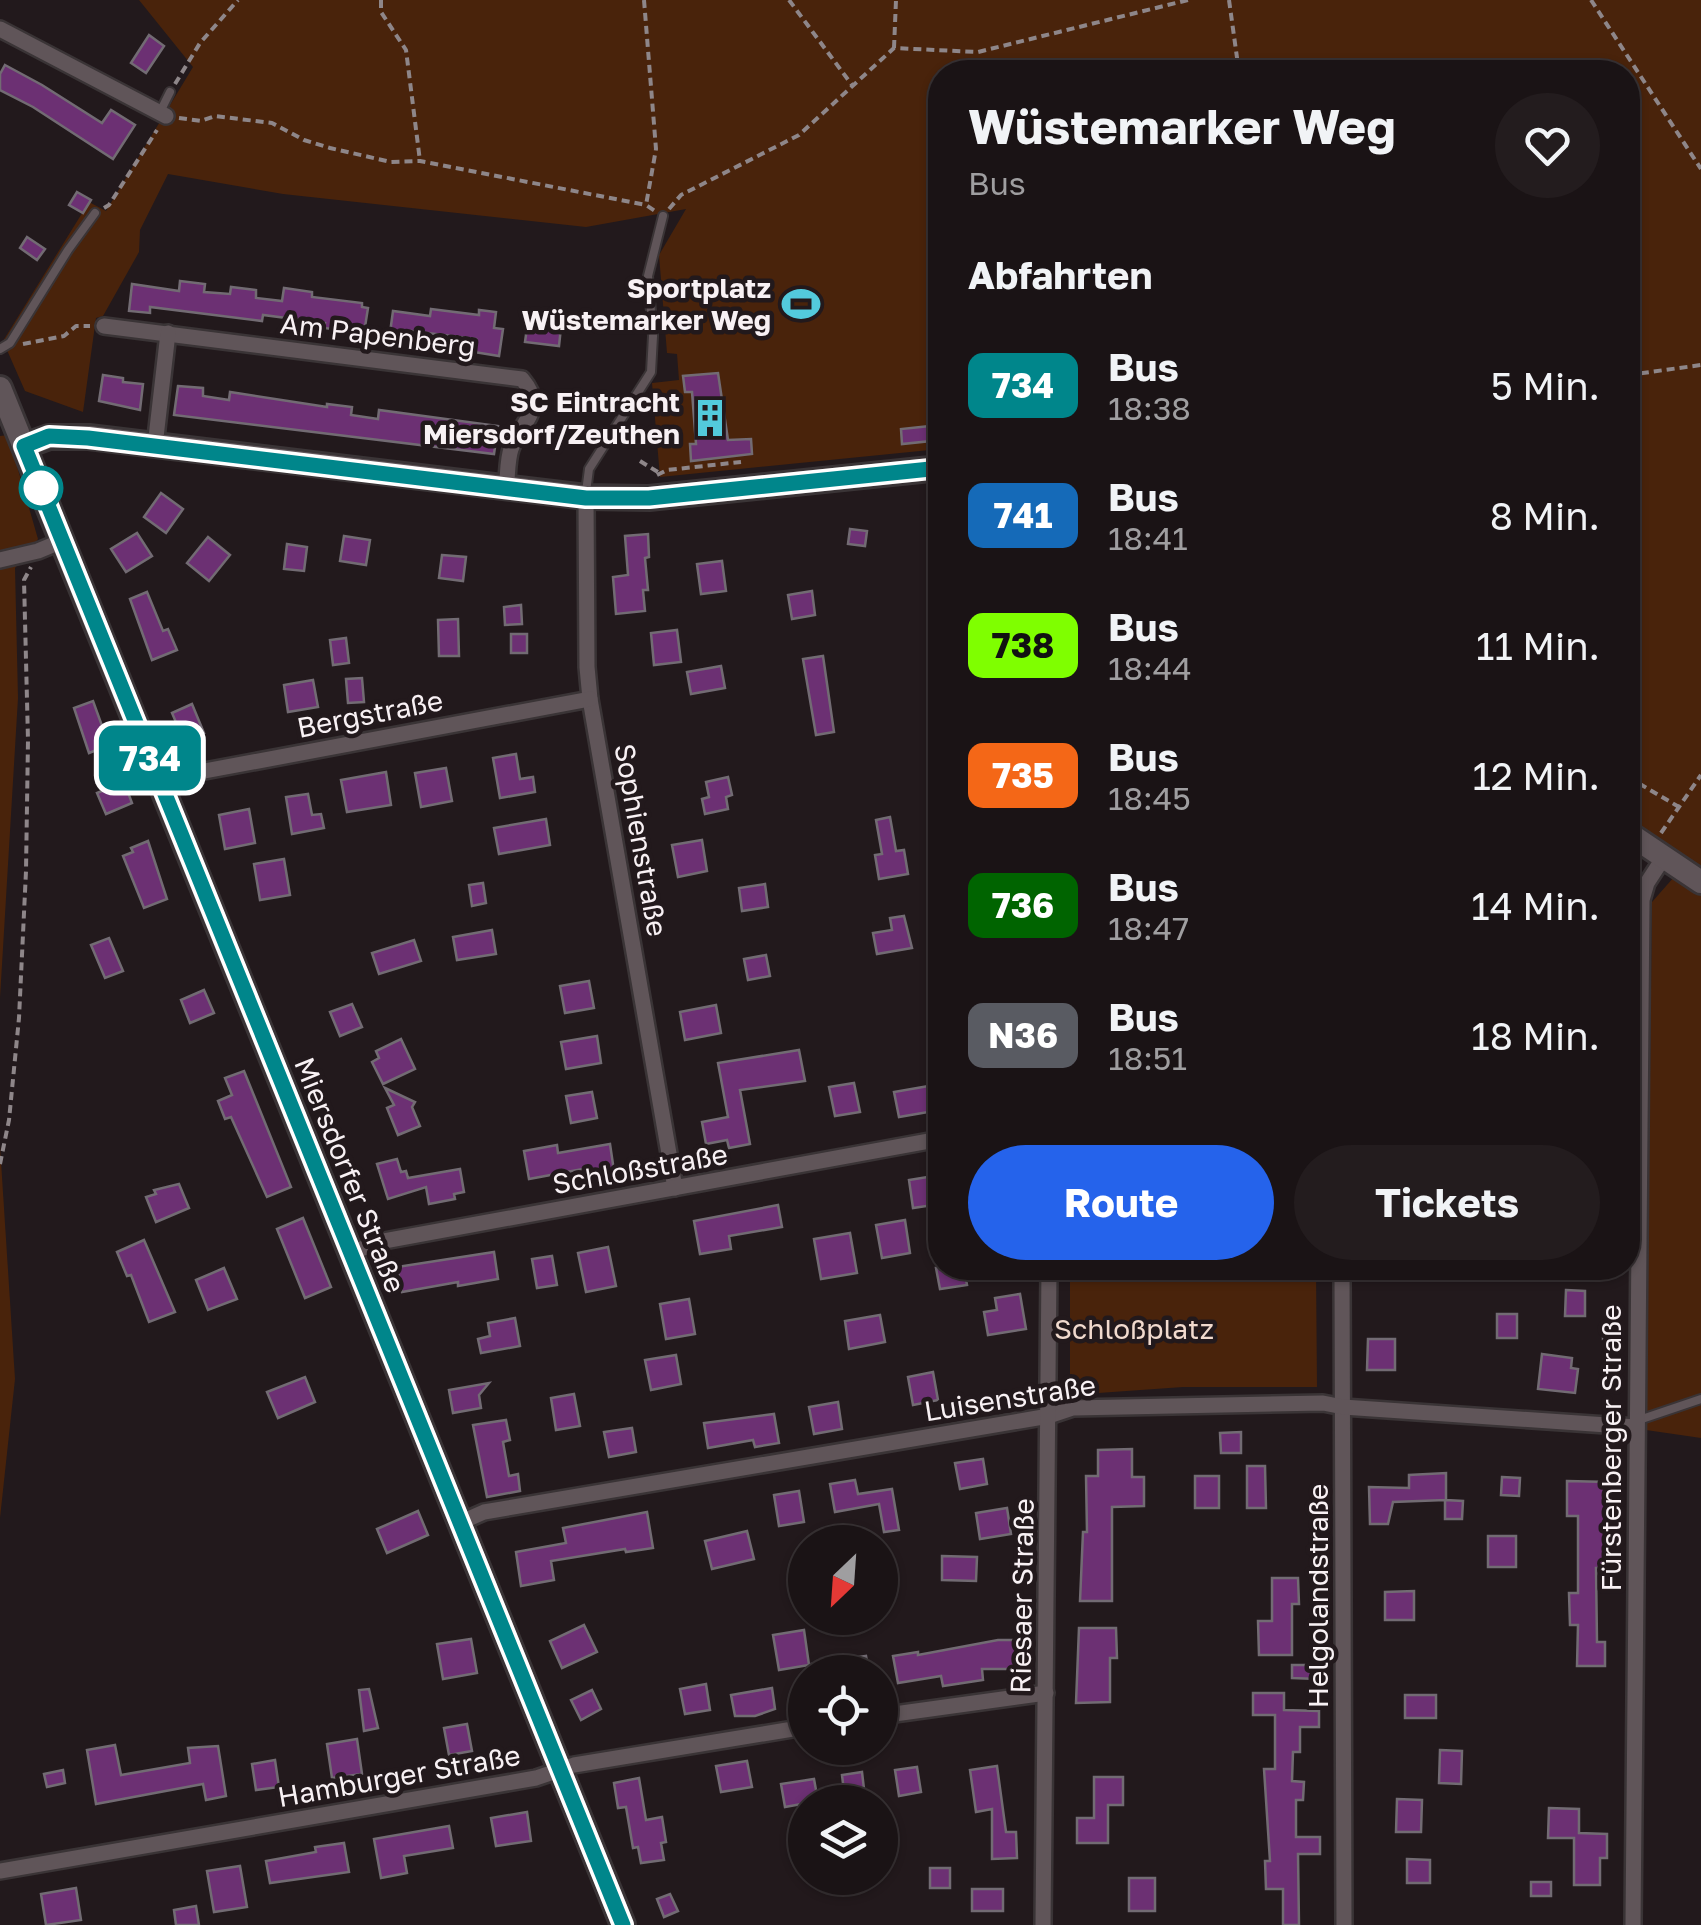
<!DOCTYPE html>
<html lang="de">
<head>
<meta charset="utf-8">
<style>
	body { margin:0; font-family:"Golos Text",sans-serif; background:#231c1e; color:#f1f3f6; height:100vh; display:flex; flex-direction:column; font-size:38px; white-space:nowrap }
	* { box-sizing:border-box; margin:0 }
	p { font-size:32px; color:#9f9ea0 }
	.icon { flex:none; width:55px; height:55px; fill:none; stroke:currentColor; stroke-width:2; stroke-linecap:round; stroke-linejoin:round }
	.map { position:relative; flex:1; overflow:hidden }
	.side { position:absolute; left:928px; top:60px; width:712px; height:1220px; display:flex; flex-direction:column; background:#1a1315; border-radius:40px; box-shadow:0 2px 8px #0004,0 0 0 2px #383234 }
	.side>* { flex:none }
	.badge { padding:0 20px; border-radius:15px; font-size:35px; line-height:65px }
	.needle { width:65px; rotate:205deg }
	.tools { position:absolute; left:788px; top:1525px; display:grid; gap:20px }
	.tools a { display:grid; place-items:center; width:110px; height:110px; border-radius:50%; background:#1a1315; box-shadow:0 2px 8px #0004,0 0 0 2px #383234; font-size:50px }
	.map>.badge { position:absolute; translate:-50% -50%; box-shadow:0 0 0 5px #fff }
	h2 { padding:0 40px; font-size:38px; line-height:90px }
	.round { display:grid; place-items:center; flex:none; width:105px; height:105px; border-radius:52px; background:#231c1e }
	.summary { display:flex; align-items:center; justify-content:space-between; height:170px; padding:0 40px }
	h1 { font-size:48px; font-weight:700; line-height:75px }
	.cta { display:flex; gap:20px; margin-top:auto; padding:20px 40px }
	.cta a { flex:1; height:115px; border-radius:60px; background:#2563eb; color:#fff; font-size:40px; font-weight:700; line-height:115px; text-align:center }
	.cta a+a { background:#231c1e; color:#f1f3f6 }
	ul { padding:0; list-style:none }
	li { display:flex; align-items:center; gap:30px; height:130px; padding:0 40px }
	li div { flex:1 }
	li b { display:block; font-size:38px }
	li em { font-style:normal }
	li .badge { min-width:110px; font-weight:700; text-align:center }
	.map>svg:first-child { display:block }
</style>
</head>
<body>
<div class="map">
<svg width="1701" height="1925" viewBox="0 0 1701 1925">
	<rect width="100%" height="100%" fill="#22191c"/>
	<g fill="#49230b">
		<path d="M139 0H1701V1438L1646 1430 1652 902 1674 877 1628 847V72H940V449L660 477 652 383 679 380 677 354 667 353 659 255 686 209 586 227 283 194 168 174 140 230 139 252 103 316 96 318 83 412 25 391 3 341 89 202 106 211 193 67Z"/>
		<path d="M8 435 38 539 15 568 18 698 0 998V436Z"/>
		<path d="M0 1146 15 1379 0 1518Z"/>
		<path d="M1070 1268H1316L1317 1387H1183L1070 1395Z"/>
	</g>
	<g fill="#6c3073" stroke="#726b73" stroke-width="2.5">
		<path d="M149 35 164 46 146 73 131 63Z"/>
		<path d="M5 65 42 85 102 123 111 110 135 125 113 159 33 107 0 90V74Z"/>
		<path d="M77 192 91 200 83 213 69 205Z"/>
		<path d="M27 237 45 249 37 260 20 248Z"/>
		<path d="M180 281 205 284 204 292 230 294 231 287 256 290V298L282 301 284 288 312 292V297L362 303V307L368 308 364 333 324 328 325 323 263 315 262 321 150 307V313L129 311 132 284 179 291Z"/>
		<path d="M431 309 479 315V310L496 312 494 328 503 329 499 356 474 352 476 339 411 331 410 343 389 340 393 311 430 316Z"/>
		<path d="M529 314 562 318 559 346 525 342Z"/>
		<path d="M718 373 728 440 751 439 752 454 691 461 690 444H696L692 392H685L683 376Z"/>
		<path d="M103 375 123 378V382L143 384 140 410 99 401Z"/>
		<path d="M178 386 203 388V396L229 400 230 392 327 407V404L352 407 351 415 378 419 379 410 498 426 494 454 174 415Z"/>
		<path d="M940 425V440L902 444 901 429Z"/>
		<path d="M161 493 183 509 166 533 144 517Z"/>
		<path d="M850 529 867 531 865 546 848 544Z"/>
		<path d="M137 533 152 556 126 572 111 549Z"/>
		<path d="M648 534 649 557 645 558 648 590H643L645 611 616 614 613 577 628 575 625 536Z"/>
		<path d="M344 536 370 540 366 565 340 561Z"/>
		<path d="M208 537 230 555 209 581 187 563Z"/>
		<path d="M287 544 307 547 304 571 284 569Z"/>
		<path d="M442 555 466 557 463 581 439 578Z"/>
		<path d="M722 561 726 591 701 594 697 564Z"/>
		<path d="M812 591 815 615 792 619 788 595Z"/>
		<path d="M147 592 163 631 168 629 177 650 152 660 130 599Z"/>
		<path d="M521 605 522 624 505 625 504 607Z"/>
		<path d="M458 619 459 656H439L438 620Z"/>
		<path d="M677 630 681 662 654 665 651 633Z"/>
		<rect x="511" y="634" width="16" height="19"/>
		<path d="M346 638 349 663 333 665 330 640Z"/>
		<path d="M823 656 834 732 816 735 803 659Z"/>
		<path d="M721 666 725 688 691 694 687 672Z"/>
		<path d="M362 678 364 702 348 703 346 679Z"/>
		<path d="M313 680 318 707 288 712 284 685Z"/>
		<path d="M93 701 109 745 89 753 74 708Z"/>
		<path d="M192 704 204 733 184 741 172 713Z"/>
		<path d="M516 754 520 779 533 777 535 792 500 798 493 758Z"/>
		<path d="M446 768 452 801 421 807 415 773Z"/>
		<path d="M386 772 391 805 347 812 341 780Z"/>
		<path d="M728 777 732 795 726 797 728 809 705 814 702 799 709 797 706 782Z"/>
		<path d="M124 782 132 803 106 814 97 793Z"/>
		<path d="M308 794 312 815 321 814 324 828 292 834 286 797Z"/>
		<path d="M249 809 255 843 225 849 219 815Z"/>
		<path d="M890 817 896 851 904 850 908 874 879 879 875 855 882 854 876 820Z"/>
		<path d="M546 819 550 845 499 854 494 828Z"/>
		<path d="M702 840 707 871 678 877 672 845Z"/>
		<path d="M148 841 167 899 144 908 123 856 133 852 131 848Z"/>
		<path d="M284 859 290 895 260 900 254 864Z"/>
		<path d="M483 883 486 903 472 906 469 885Z"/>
		<path d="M765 884 768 907 742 911 739 888Z"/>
		<path d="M904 916 912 948 877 954 873 933 892 930 890 918Z"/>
		<path d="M492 930 496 954 457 960 453 937Z"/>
		<path d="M109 938 123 971 105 978 91 945Z"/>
		<path d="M414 940 421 961 379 974 372 953Z"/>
		<path d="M766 955 770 976 748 980 744 959Z"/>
		<path d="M589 981 594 1008 565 1013 560 986Z"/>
		<path d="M204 990 214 1013 190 1023 181 1000Z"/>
		<path d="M352 1004 362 1027 340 1036 330 1012Z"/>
		<path d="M716 1005 721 1033 685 1040 680 1012Z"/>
		<path d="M597 1036 601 1063 566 1069 561 1042Z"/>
		<path d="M401 1039 415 1069 383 1084 372 1062 379 1058 376 1051Z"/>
		<path d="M799 1050 805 1081 740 1090 750 1144 729 1148 727 1140 706 1144 702 1122 728 1117 718 1063Z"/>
		<path d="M244 1071 291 1187 267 1197 231 1117 225 1119 218 1101 232 1095 225 1078Z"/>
		<path d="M854 1083 860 1112 835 1116 829 1087Z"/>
		<path d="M940 1084V1110L899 1117 894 1092Z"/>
		<path d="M385 1088 415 1102 412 1107 420 1126 398 1135 387 1108 394 1105Z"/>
		<path d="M592 1092 597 1118 571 1123 566 1096Z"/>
		<path d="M610 1144 614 1171 584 1176 583 1169 529 1179 524 1151 557 1145 558 1153Z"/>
		<path d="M397 1159 401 1172 406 1171 408 1178 460 1169 464 1192 454 1194 455 1199 429 1204 426 1187 388 1199 377 1164Z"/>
		<path d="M940 1175V1204L913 1208 909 1180Z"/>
		<path d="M179 1184 189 1208 156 1222 146 1197 156 1194 154 1190Z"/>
		<path d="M778 1205 782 1227 729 1236 731 1249 700 1254 694 1221Z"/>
		<path d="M303 1218 331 1287 305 1298 277 1229Z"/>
		<path d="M905 1220 910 1253 882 1258 876 1225Z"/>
		<path d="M850 1233 857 1273 821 1279 814 1239Z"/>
		<path d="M144 1240 175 1312 149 1322 131 1275 127 1276 117 1252Z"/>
		<path d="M608 1247 616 1286 586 1292 578 1253Z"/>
		<path d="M494 1252 498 1279 458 1286V1282L402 1292 397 1267Z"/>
		<path d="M552 1256 557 1285 537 1288 532 1259Z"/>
		<path d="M224 1268 237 1299 208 1310 196 1280Z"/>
		<path d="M936 1268H964L967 1285 940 1289Z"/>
		<path d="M1566 1290 1585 1291V1316H1565Z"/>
		<path d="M1020 1294 1026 1329 988 1335 984 1312 997 1310 995 1298Z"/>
		<path d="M689 1299 695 1334 666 1339 660 1304Z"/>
		<rect x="1497" y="1314" width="20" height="24"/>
		<path d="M880 1315 885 1342 849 1349 845 1321Z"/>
		<path d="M515 1318 520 1346 481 1353 478 1339 490 1336 488 1323Z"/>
		<rect x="1603" y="1324" width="15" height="15"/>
		<path d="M1368 1339H1395V1370H1367Z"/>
		<path d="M1542 1354 1572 1358 1571 1368 1578 1369 1575 1393 1538 1389Z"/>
		<path d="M676 1355 681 1384 651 1390 645 1360Z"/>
		<path d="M933 1372 938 1400 913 1405 908 1377Z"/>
		<path d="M305 1377 315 1402 278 1418 267 1392Z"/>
		<path d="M489 1383 479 1395 481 1408 453 1413 449 1390Z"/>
		<path d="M574 1394 580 1426 556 1430 551 1398Z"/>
		<path d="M838 1402 842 1429 814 1434 809 1407Z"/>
		<path d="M774 1414 779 1443 755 1447 753 1440 708 1448 704 1423Z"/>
		<path d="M506 1420 510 1440 503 1442 509 1476 518 1474 520 1491 487 1497 473 1425Z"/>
		<path d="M632 1428 636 1452 609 1457 604 1432Z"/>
		<path d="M1241 1432V1453H1221L1220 1433Z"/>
		<path d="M1132 1449V1477H1144V1506L1112 1507V1601H1080L1083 1532H1087L1086 1476H1098V1450Z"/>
		<path d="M983 1459 987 1484 960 1489 955 1463Z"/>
		<path d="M1247 1466H1265L1266 1508H1247Z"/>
		<path d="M1446 1473V1500L1463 1501 1462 1519H1445V1500L1393 1502 1388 1524H1370L1369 1487 1409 1488V1475Z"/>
		<rect x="1195" y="1476" width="24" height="32"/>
		<path d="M1502 1477 1520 1478 1519 1496 1501 1495Z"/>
		<path d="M855 1480 858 1494 892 1489 899 1530 884 1532 879 1504 835 1512 830 1484Z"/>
		<path d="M1567 1481 1609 1482 1607 1568H1596L1597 1642H1605V1666H1577L1578 1625H1570L1569 1593H1578V1516H1567Z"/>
		<path d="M799 1491 804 1522 779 1526 774 1495Z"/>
		<path d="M1007 1508 1011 1534 980 1539 976 1513Z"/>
		<path d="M418 1511 428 1535 387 1553 377 1529Z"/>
		<path d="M647 1512 653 1548 626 1552 625 1549 551 1561 554 1580 521 1586 516 1552 566 1543 563 1528Z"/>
		<path d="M747 1531 754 1559 712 1569 705 1541Z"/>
		<rect x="1488" y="1536" width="28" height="31"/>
		<path d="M942 1556 977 1557 976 1581 942 1580Z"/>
		<path d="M1272 1578H1298L1299 1604H1292V1655H1259L1258 1621H1272Z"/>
		<path d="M1414 1591V1620H1385V1592Z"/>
		<path d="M584 1625 597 1652 562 1668 550 1641Z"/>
		<path d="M1079 1628H1116L1117 1658H1110V1702L1076 1703Z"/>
		<path d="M804 1630 809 1665 779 1670 773 1635Z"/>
		<path d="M471 1639 477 1673 443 1679 437 1644Z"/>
		<path d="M998 1640H1022L1021 1669H982L983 1680 943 1686 941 1676 898 1683 893 1656 918 1652V1655Z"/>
		<path d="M866 1656 869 1672H812L811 1664Z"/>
		<path d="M1292 1665H1317V1679L1292 1678Z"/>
		<path d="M706 1684 710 1710 685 1714 680 1689Z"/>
		<path d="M772 1688 775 1709 755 1716H735L731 1695Z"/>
		<path d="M369 1689 378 1728 364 1731 359 1690Z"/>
		<path d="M592 1690 601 1709 581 1720 571 1700Z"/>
		<path d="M1253 1693H1284V1710L1319 1711V1727H1300V1752H1293L1292 1781 1304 1782 1303 1800H1296V1837H1320V1854H1298L1299 1925H1283V1889H1266L1265 1861H1270L1264 1769H1275V1715H1253Z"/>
		<rect x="1405" y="1695" width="31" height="23"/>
		<path d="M467 1724 472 1751 449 1755 444 1728Z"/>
		<path d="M357 1739 362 1774 332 1778 327 1744Z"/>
		<path d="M115 1745 121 1775 190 1763 188 1748 218 1746 226 1796 206 1800 203 1784 96 1804 87 1750Z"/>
		<path d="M1440 1750 1462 1751 1461 1784 1439 1783Z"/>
		<path d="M275 1760 279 1787 256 1790 252 1764Z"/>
		<path d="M747 1761 752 1787 721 1792 716 1766Z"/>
		<path d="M997 1766 1006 1832H1016L1017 1858 992 1859V1809L976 1812 970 1770Z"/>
		<path d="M917 1767 921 1792 899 1796 895 1770Z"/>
		<path d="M63 1770 65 1783 47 1787 44 1774Z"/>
		<path d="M862 1772 864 1789 844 1792 842 1775Z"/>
		<path d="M1094 1777H1123V1805H1108V1843H1077V1818H1094Z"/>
		<path d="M639 1778 646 1820 662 1817 666 1842 661 1843 664 1860 641 1863 638 1847 633 1848 626 1807 618 1808 614 1783Z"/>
		<path d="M814 1779 818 1801 785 1807 781 1784Z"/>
		<path d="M1397 1799 1422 1800 1421 1832H1396Z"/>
		<path d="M1549 1808 1579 1809V1833L1607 1834V1858H1600V1885H1574V1838H1548Z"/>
		<path d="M527 1812 531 1841 496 1846 491 1818Z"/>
		<path d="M449 1826 453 1848 404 1856 407 1873 381 1878 374 1839Z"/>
		<path d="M344 1843 349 1872 270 1883 266 1861 316 1852 315 1847Z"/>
		<path d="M1407 1859 1430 1860V1883H1407Z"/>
		<path d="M240 1866 247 1907 214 1912 207 1871Z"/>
		<rect x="930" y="1868" width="20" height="20"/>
		<rect x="1129" y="1878" width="26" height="33"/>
		<rect x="1531" y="1882" width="20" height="14"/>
		<path d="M76 1888 81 1920 46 1925 41 1894Z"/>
		<rect x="972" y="1889" width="31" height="22"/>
		<path d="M670 1894 678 1911 664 1917 657 1899Z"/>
		<path d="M196 1906 199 1925H176L174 1910Z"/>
	</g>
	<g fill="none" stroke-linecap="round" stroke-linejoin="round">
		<g stroke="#3a3436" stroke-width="12">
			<g id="lane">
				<path d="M160 112 170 92"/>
				<path d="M0 349 10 343 68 250 95 213"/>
				<path d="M586 492 589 469 651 372 653 336 648 276 663 216"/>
				<path d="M1636 1421 1701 1399"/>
			</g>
		</g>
		<g stroke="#3a3436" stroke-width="20">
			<g id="street">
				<path d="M0 29 166 116"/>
				<path d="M104 326 522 379C548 410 521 420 511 449 507 461 508 476 506 489"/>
				<path d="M155 446 168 333"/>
				<path d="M586 497 587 667 590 699 675 1188"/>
				<path d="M0 560 38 551 62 541"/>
				<path d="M160 784 178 776 590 699"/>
				<path d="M349 1253 384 1241 940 1139"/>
				<path d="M1342 1268 1344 1925"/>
				<path d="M459 1523 484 1512 1049 1416 1073 1408 1323 1403 1343 1407 1636 1427"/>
				<path d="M880 1716 1046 1693"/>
				<path d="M0 1871 536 1778 574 1765 805 1727"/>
				<path d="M1043 1925 1049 1268"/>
				<path d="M1633 1925 1642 900 1647 883 1664 857"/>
			</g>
		</g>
		<g stroke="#3a3436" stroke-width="28">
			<g id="secondary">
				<path d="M0 388 623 1925"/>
				<path d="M24 446 49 437H89L586 497 649 498 940 468"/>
				<path d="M1628 833 1701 882"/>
			</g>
		</g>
		<g stroke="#8e8689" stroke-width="4" stroke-dasharray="8 5" stroke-linecap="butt">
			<path d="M381 0V12L406 50 420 161"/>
			<path d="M644 0 656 149 646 205 655 211"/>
			<path d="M789 0 852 85"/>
			<path d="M1229 0 1239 72"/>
			<path d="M1591 0 1701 169"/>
			<path d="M894 48 896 0"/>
			<path d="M175 84 200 43 238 0"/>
			<path d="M179 118 201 121 215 116 272 123 304 140 330 148 391 162 420 161 646 205"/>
			<path d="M104 208 109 205 157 130"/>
			<path d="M669 209 681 195 799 135 894 48 978 52 1188 0"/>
			<path d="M23 344 64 336 76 326H90"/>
			<path d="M1628 375 1701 365"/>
			<path d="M640 461 661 474"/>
			<path d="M657 475 667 470 741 462"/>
			<path d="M1628 777 1679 807"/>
			<path d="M1661 833 1701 775"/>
			<path d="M0 1164 9 1120 19 1018 26 871 28 740 24 580 31 567"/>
		</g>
		<use href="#lane" stroke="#605559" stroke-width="8"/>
		<use href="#street" stroke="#605559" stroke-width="15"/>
		<use href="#secondary" stroke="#605559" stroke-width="22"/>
	</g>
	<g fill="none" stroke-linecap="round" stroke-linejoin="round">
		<g stroke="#fff" stroke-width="22">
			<path id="line" d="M623 1925 24 446 49 436 88 438 586 498H649L940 468"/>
		</g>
		<use href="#line" stroke="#00868b" stroke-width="15"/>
	</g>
	<defs>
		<g id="stadium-bare" transform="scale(3)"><path d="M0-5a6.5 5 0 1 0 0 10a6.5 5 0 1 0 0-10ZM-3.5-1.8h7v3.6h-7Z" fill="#53cadc" stroke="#22191c" stroke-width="2.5" paint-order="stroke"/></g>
		<g id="building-bare" transform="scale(3)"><path d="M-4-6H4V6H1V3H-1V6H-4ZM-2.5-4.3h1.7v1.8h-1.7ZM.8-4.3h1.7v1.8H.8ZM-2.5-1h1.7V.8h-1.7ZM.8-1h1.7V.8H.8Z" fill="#53cadc" stroke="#22191c" stroke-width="2.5" paint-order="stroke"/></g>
	</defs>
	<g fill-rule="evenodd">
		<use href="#stadium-bare" x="801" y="304"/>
		<use href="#building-bare" x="710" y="418"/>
	</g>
	<circle fill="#fff" stroke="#00868b" stroke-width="5" cx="41" cy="488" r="20"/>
	<g text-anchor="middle" stroke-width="9" stroke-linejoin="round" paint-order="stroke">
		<g font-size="28" font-weight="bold" fill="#f8f1f4" stroke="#22191c" text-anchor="end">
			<text x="771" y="298">Sportplatz<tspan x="771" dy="32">Wüstemarker Weg</tspan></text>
			<text x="680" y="412">SC Eintracht<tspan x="680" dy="32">Miersdorf/Zeuthen</tspan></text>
		</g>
		<g font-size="28" fill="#f8f1f4" stroke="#22191c">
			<text transform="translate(378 335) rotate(7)" y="10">Am Papenberg</text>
			<text transform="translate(370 714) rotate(-11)" y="10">Bergstraße</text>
			<text transform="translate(641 840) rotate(80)" y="10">Sophienstraße</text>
			<text transform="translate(640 1169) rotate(-10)" y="10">Schloßstraße</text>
			<text transform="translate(350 1175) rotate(68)" y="10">Miersdorfer Straße</text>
			<text transform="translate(1010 1398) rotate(-9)" y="10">Luisenstraße</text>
			<text transform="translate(1611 1448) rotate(-90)" y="10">Fürstenberger Straße</text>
			<text transform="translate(1022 1596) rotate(-89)" y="10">Riesaer Straße</text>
			<text transform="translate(1318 1596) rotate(-90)" y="10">Helgolandstraße</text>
			<text transform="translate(399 1776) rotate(-10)" y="10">Hamburger Straße</text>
		</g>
		<g font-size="28" fill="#f1dace" stroke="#22191c">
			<text x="1134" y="1339">Schloßplatz</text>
		</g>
	</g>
</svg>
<div class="tools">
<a><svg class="needle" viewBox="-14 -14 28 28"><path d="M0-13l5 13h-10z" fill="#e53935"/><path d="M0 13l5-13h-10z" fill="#9f9ea0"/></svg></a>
<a><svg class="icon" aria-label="locate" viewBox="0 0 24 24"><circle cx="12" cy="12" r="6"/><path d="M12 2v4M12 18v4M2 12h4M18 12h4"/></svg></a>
<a><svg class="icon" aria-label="layers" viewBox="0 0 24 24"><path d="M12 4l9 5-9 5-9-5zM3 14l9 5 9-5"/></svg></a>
</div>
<b class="badge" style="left:150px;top:758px;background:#00868b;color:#fff">734</b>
<section class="side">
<div class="summary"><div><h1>Wüstemarker Weg</h1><p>Bus</p></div><a class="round"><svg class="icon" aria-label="heart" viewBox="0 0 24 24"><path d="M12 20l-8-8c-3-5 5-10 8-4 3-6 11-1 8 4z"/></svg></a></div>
<h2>Abfahrten</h2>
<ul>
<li><span class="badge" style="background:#00868b;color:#fff">734</span><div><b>Bus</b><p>18:38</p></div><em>5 Min.</em></li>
<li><span class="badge" style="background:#156ab8;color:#fff">741</span><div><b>Bus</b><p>18:41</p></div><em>8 Min.</em></li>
<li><span class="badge" style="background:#7fff00;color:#111">738</span><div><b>Bus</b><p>18:44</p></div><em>11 Min.</em></li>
<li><span class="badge" style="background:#f46717;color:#fff">735</span><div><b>Bus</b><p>18:45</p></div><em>12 Min.</em></li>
<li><span class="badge" style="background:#006400;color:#fff">736</span><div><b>Bus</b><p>18:47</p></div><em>14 Min.</em></li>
<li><span class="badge" style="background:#595b62;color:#fff">N36</span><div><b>Bus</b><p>18:51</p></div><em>18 Min.</em></li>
</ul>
<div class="cta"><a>Route</a><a>Tickets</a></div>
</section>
</div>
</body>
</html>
